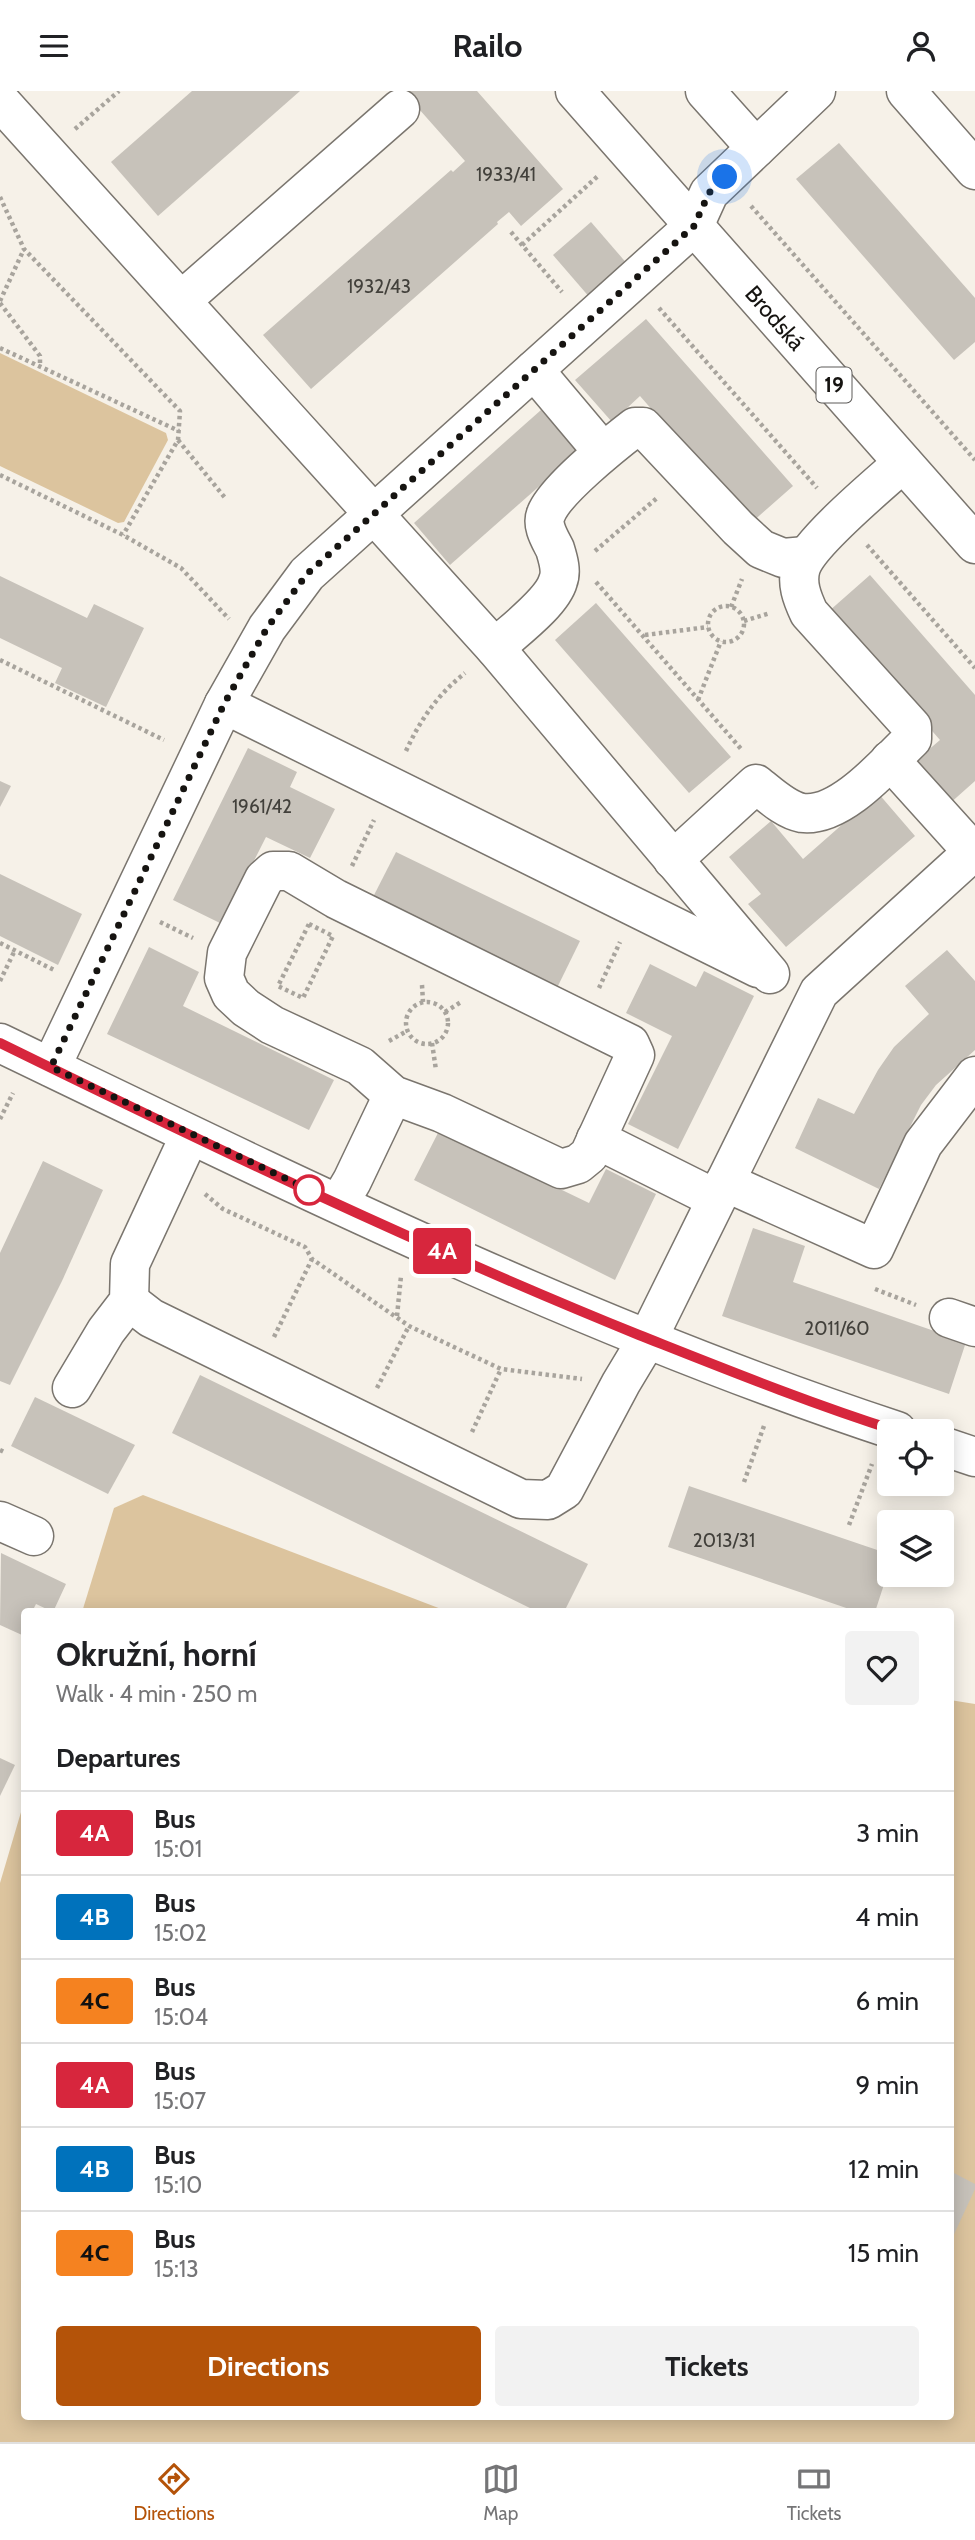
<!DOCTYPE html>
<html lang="en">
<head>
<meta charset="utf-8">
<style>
	body { margin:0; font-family:Cabin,sans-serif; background:#f2f2f2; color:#202124; height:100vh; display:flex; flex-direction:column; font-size:26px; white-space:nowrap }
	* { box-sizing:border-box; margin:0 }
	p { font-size:23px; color:#757577 }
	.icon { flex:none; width:38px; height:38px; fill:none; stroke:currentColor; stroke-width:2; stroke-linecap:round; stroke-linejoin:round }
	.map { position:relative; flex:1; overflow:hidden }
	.details { position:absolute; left:21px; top:1517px; width:933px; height:812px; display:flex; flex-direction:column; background:#fff; border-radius:7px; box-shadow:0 4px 18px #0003 }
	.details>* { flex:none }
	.badge { padding:0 14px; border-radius:5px; font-size:24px; line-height:46px }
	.controls { position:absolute; left:877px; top:1328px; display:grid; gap:14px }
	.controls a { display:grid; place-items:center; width:77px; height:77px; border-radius:7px; background:#fff; box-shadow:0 4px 18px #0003; font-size:35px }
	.you { position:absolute; width:35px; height:35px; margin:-18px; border:5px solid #fff; border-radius:50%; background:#1a73e8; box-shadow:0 0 0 10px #1a73e833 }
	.map>.badge { position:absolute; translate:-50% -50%; box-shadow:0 0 0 4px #fff }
	h2 { padding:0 35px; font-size:26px; line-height:63px }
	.round { display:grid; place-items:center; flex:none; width:74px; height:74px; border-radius:7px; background:#f2f2f2 }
	.headline { display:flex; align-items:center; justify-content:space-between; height:119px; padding:0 35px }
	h1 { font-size:33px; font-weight:800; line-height:52px }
	.action { display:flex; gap:14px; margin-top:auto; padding:14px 35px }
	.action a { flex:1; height:80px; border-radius:7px; background:#b45309; color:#fff; font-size:28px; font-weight:800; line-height:80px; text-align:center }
	.action a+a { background:#f2f2f2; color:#202124 }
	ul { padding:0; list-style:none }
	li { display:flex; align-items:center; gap:21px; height:84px; padding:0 35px; border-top:2px solid #e0e0e0 }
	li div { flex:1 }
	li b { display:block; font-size:26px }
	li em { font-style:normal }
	li .badge { min-width:77px; font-weight:700; text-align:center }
	header { display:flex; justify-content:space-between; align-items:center; height:91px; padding:0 35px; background:#fff; font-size:32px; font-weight:800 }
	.menu { display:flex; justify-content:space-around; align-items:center; height:98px; border-top:2px solid #e0e0e0; background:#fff; font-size:19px; color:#757577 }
	.menu a { display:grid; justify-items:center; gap:4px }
	.menu .active { color:#b45309 }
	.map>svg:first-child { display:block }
</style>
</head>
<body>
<header><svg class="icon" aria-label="menu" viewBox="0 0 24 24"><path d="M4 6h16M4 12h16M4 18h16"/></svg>Railo<svg class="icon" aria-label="person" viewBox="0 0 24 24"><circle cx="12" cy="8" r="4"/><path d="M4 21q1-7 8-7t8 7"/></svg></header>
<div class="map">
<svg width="975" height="2351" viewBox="0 0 975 2351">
	<rect width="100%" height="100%" fill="#f6f1e8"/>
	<g fill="#dcc49e">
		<path d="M0 262 166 342 168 349 124 431 118 432 0 375Z"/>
		<path d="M143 1404 449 1521H82L114 1417Z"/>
		<path d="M950 1609 975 1613V2351H0V1792L24 1711V2326H950Z"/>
	</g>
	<g fill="#c7c2ba">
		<path d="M192 0H300L158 125 111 71Z"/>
		<path d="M403 0H477L563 98 521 135 509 121 497 131 498 133 311 298 263 244 451 79 453 81 465 70Z"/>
		<path d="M839 52 975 207V251L954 269 796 88Z"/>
		<path d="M591 131 629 175 591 208 553 164Z"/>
		<path d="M646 228 793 395 751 432 640 305 612 331 575 289Z"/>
		<path d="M541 319 578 361 450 474 414 432Z"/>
		<path d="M870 484 975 604V690L948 714 912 673 940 649 828 521Z"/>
		<path d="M0 485 87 527 94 513 144 537 106 616 55 592 62 577 0 547Z"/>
		<path d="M596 512 731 666 689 702 555 549Z"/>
		<path d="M248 657 297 681 290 696 335 718 310 767 266 746 222 833 173 809Z"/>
		<path d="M0 690 11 695 0 716Z"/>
		<path d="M878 702 915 745 786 856 748 813 761 803 729 766 771 730 803 768Z"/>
		<path d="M396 761 580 850 555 901 371 810Z"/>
		<path d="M0 783 82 823 58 874 0 845Z"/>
		<path d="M149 856 199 881 183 915 334 989 309 1039 107 943Z"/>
		<path d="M947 859 975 890V959L936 994 921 1014 879 1098 795 1057 818 1007 854 1023 878 979 894 956 929 923 905 895Z"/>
		<path d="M650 873 696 896 704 880 754 905 678 1058 628 1033 672 945 626 922Z"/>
		<path d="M439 1040 589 1112 606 1078 656 1103 615 1189 414 1089Z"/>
		<path d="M43 1070 103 1099 62 1190 10 1294 0 1290V1162Z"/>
		<path d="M753 1137 805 1155 793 1191 966 1251 949 1303 722 1225Z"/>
		<path d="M200 1284 588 1473 564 1521H538L172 1342Z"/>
		<path d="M35 1306 135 1354 108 1403 11 1355Z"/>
		<path d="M689 1395 889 1463V1478L875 1521H858L668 1456Z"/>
		<path d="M1 1462 66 1493 53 1521 36 1513 32 1521H24V1538L22 1544 0 1534Z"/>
		<path d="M0 1667 15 1674 0 1705Z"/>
		<path d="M952 2081 975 2093V2098L950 2152Z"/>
	</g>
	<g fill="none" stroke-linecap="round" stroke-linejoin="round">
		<g stroke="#7a756e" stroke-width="41">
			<g id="minor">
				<path d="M705 0 756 57"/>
				<path d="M906 0 975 79"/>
				<path d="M0 10 495 557 770 883"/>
				<path d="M182 209 400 18"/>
				<path d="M534 279 603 361"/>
				<path d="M495 557C512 541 552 512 558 490 562 480 558 468 555 458 550 448 541 434 546 423 555 399 613 353 635 336H643L738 437 761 458 783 467 806 465"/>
				<path d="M224 613 758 877"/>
				<path d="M890 669 973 761"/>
				<path d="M673 769 756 693C769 703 785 719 802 722 841 727 887 672 912 648V636L809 522C802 507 796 492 801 476 810 451 880 392 903 372"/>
				<path d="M273 780H289L336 808 630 953 635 964 589 1064 578 1073 561 1078 442 1022 393 1004 360 975 272 934 246 917 231 903 224 887 227 862 264 788Z"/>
				<path d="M0 952C293 1093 587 1238 897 1340"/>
				<path d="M51 976 224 613 267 537 307 483 694 135 709 102 816 0"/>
				<path d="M596 1048 716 1108"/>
				<path d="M725 1091 874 1158 923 1053 975 985"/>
				<path d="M339 1112 352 1090 393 1004"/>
				<path d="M129 1210 151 1227 521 1408 548 1409 564 1399 621 1292 648 1247 819 901 975 759"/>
				<path d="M949 1227 975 1236"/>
				<path d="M72 1297 106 1240 129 1210 130 1173 190 1044"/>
				<path d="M942 1355 975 1366"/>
				<path d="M0 1430 34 1445"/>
			</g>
		</g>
		<g stroke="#7a756e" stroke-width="41">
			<path id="major" d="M575 0 975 453"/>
		</g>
		<g stroke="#a8a49d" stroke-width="4.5" stroke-dasharray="3.5 3.5" stroke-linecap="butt">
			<path d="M75 38 119 0"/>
			<path d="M0 106 24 158 180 320 178 349 123 444"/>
			<path d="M751 115 975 369"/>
			<path d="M511 141 562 201"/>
			<path d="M522 154 599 84"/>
			<path d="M0 210 24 158"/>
			<path d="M0 212 40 265V275"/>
			<path d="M659 217 817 397"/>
			<path d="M0 257 179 340"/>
			<path d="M178 349 226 408"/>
			<path d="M0 384 123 444 181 477 229 528"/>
			<path d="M867 454 975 577"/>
			<path d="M595 460 657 407"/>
			<path d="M596 491 742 659"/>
			<circle cx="726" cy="533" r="18"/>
			<path d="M731 516 742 488"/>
			<path d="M744 530 770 522"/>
			<path d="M645 544 708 536"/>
			<path d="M0 569 164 649"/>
			<path d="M698 609 721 550"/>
			<path d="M406 660C420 629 438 603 465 582"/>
			<path d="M352 775 374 729"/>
			<path d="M160 831 193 847"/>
			<path d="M309 833 333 845 303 907 278 895Z"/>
			<path d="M0 852 54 879"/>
			<path d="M0 890 15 859"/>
			<path d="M422 894 423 911"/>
			<path d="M599 897 620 851"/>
			<circle cx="427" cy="932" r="21"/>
			<path d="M445 921 461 911"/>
			<path d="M389 950 407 940"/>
			<path d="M432 952 436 979"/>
			<path d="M0 1028 13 1002"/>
			<path d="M205 1103 223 1118 305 1156 312 1168 409 1235 501 1278 582 1288"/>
			<path d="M875 1198 916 1214"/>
			<path d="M397 1225 401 1185"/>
			<path d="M274 1246 312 1168"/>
			<path d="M377 1297 409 1235"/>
			<path d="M472 1341 501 1278"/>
			<path d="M0 1359 4 1361"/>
			<path d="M744 1391 765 1332"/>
			<path d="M849 1434 872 1373"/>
		</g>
		<use href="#minor" stroke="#fff" stroke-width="38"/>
		<use href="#major" stroke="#fff" stroke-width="38"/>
	</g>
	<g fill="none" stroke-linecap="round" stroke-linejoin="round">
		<g stroke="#fff" stroke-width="16">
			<path id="line" d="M0 952C210 1055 422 1156 639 1244 725 1278 809 1312 897 1340"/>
		</g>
		<use href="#line" stroke="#d7263d" stroke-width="10"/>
		<path stroke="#161411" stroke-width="7" stroke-dasharray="0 12.6" d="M309 1099 314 1101 51 976 224 613 267 537 307 483 694 135 709 102 725 86"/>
	</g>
	<circle fill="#fff" stroke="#d7263d" stroke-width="3.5" cx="309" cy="1099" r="14"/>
	<g text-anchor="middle" stroke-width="5" stroke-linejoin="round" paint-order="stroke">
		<g font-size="19" fill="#42403b">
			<text x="506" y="90">1933/41</text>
			<text x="379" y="202">1932/43</text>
			<text x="262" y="722">1961/42</text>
			<text x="837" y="1244">2011/60</text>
			<text x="724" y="1456">2013/31</text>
		</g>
		<rect fill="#fff" stroke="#5c5a58" stroke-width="2" x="816.5" y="276.5" width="35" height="35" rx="5"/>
		<g font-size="21" font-weight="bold" fill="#161411">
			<text x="834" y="301">19</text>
		</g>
		<g font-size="23" fill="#161411" stroke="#fff">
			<text transform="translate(775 227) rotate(49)" y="8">Brodská</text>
		</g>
	</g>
</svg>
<div class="controls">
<a><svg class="icon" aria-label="locate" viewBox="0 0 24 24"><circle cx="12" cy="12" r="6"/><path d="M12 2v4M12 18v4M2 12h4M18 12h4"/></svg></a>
<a><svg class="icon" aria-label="layers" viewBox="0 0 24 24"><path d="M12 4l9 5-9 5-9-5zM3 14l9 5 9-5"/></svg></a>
</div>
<div class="you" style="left:725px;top:86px"></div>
<b class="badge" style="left:442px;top:1160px;background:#d7263d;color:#fff">4A</b>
<section class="details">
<div class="headline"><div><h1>Okružní, horní</h1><p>Walk · 4 min · 250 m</p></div><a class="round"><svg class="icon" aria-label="heart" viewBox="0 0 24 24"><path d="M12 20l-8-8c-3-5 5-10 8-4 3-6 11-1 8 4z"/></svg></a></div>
<h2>Departures</h2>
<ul>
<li><span class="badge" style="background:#d7263d;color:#fff">4A</span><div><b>Bus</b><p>15:01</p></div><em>3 min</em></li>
<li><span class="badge" style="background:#0072bc;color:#fff">4B</span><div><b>Bus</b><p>15:02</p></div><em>4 min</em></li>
<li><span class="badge" style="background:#f58220;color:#111">4C</span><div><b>Bus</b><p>15:04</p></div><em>6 min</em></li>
<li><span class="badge" style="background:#d7263d;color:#fff">4A</span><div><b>Bus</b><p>15:07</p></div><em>9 min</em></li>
<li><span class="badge" style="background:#0072bc;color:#fff">4B</span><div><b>Bus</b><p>15:10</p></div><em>12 min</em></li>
<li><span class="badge" style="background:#f58220;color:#111">4C</span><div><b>Bus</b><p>15:13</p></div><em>15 min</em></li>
</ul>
<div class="action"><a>Directions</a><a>Tickets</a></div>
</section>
</div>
<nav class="menu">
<a class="active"><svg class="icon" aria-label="directions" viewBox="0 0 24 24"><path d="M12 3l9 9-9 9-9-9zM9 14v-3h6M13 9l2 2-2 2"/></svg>Directions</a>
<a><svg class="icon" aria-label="map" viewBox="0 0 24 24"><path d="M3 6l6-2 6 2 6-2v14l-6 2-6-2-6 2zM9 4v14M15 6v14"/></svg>Map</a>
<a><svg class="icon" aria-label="tickets" viewBox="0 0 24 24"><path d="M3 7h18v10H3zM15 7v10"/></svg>Tickets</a>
</nav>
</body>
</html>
